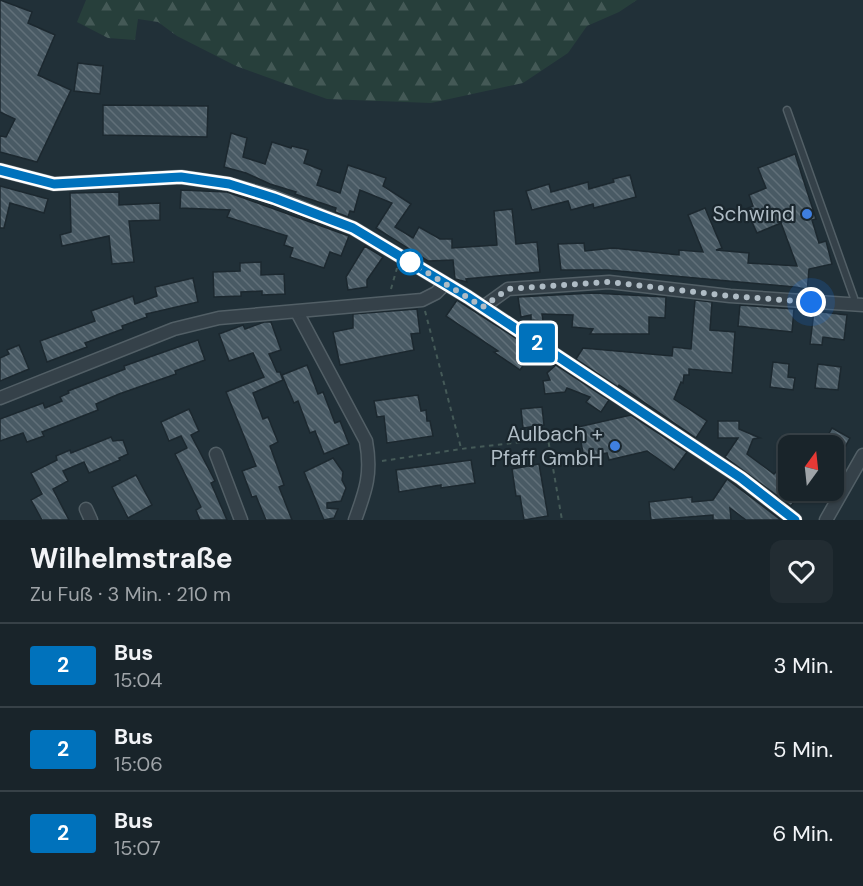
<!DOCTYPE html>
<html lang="de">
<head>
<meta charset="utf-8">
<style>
	body { margin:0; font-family:"DM Sans",sans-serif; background:#222c32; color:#f1f3f6; height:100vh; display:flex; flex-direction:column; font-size:22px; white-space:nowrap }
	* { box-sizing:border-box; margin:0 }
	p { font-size:20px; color:#9fa4a8 }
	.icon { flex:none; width:33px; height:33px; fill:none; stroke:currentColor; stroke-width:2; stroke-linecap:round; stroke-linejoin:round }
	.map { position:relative; height:520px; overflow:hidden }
	.sheet { display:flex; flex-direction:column; background:#19242a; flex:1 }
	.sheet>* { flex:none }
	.badge { padding:0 12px; border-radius:4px; font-size:21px; line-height:39px }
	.needle { width:39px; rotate:15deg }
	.buttons { position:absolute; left:778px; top:435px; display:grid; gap:12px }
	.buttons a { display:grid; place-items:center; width:66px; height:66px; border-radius:12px; background:#19242a; box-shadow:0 2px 4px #0004,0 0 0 2px #374147; font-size:30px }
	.you { position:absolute; width:30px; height:30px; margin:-15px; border:4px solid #fff; border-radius:50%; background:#1a73e8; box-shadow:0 0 0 9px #1a73e833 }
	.map>.badge { position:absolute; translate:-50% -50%; box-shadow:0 0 0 3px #fff }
	.round { display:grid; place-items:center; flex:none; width:63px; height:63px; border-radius:12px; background:#222c32 }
	.head { display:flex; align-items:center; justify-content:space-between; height:102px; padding:0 30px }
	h1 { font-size:28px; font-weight:700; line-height:45px }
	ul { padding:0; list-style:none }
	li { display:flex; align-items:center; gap:18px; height:84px; padding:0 30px; border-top:2px solid #374147 }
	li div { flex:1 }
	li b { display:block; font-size:22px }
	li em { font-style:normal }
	li .badge { min-width:66px; font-weight:700; text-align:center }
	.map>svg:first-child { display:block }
</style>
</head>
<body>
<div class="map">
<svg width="863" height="520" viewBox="0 0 863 520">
	<defs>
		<pattern id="forest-firs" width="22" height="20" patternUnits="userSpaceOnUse" patternTransform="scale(1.5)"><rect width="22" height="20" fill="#273f3b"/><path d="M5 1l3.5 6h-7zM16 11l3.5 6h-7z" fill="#445956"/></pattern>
		<pattern id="building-back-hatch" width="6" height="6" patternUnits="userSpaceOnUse" patternTransform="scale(1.5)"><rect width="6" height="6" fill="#495a64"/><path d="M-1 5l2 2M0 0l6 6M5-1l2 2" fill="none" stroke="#617079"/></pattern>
	</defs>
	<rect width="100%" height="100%" fill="#213038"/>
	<path fill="url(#forest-firs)" d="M86 0H637L619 12 587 26 568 53 523 83 431 103 327 99 236 66 177 36 158 22 138 19 135 40 108 38 77 22Z"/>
	<g fill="url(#building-back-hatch)" stroke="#1c282f" stroke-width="1.5">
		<path d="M0 0 32 12 28 23 55 35 38 75 71 90 37 162 0 152V136L6 137 15 119 0 112Z"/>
		<path d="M78 63 103 66 100 94 74 91Z"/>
		<path d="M103 105 208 106 207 137 103 135Z"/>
		<path d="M231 133 247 138 243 157 265 164 272 142 291 148 292 146 308 150 304 163 322 170 317 185 340 193 348 165 386 178 383 186 411 204 395 227 413 238 419 227 440 239H452V248L497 245 494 211 512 209 516 244 537 242 540 272 466 279 467 282 455 279 453 260 428 261 376 228 392 203 360 190 354 212 350 211 348 217 335 212 336 208 295 194 296 192 270 184 246 173 224 167Z"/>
		<path d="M795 154 816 219 812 220 819 243 826 241 832 264 809 269 807 293 805 289 795 287 608 270H561L558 244 584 243 585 251 613 248 679 255V250L703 252 688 215 705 208 722 248 716 250 749 253 748 263 797 266 781 223 757 233 746 209 753 206 749 195 766 188 758 168Z"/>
		<path d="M630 175 636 197 594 208 593 204 571 210 568 201 532 210 526 191 549 184 551 192 588 182 589 189 614 182 613 179Z"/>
		<path d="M0 186 48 199 44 213 10 203 4 228H0Z"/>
		<path d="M181 190 227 192 349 236 341 256 330 252 324 268 290 257 293 248 284 245 287 236 227 217 230 210 180 208Z"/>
		<path d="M119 192V205L160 203V220L129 221 134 262 112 264 109 236 62 246 60 235 71 232 70 193Z"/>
		<path d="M365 246 383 257 367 280V287L348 290 346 277Z"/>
		<path d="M261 262V275L284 274 285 294 262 295V291L241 292V296L214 297 213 272 240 271V263Z"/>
		<path d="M193 278 198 302 146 314 147 317 122 326 123 329 85 343 87 347 47 362 40 341 95 321 91 311 133 296 135 304 157 296 155 287Z"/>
		<path d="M593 293 666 297 665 318 649 317V334H590L593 329 572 327 573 315 542 314 543 321 531 320V315L521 317 518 297Z"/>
		<path d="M457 300 534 350 520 370 494 352 498 351 446 316Z"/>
		<path d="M695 300 712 302 710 330 735 332 732 373 689 369V375H684L683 383 681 382 674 399 707 421 696 438 619 385 618 387 576 359 583 348 672 356 673 347 691 349Z"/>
		<path d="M740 305 794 309 792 332 738 326Z"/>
		<path d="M417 309 420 333 411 334 414 350 340 365 333 332 353 328V314Z"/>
		<path d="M814 311 847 315 844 340 823 337 822 345 810 344Z"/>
		<path d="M264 322H271L281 350 269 354 277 372H280L283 380 253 393 263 419 268 417 278 442 270 446 284 485 279 487 292 520H266L256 496 252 497 242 471 256 466 226 392 264 377 253 353 229 361 219 334 243 325 245 329Z"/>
		<path d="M198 340 205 360 175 371 176 374 119 394 96 404 98 410 42 432 44 436 27 442 23 433 0 441V419L43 403 45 408 62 401 60 397 69 393 68 391 125 369 124 366Z"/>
		<path d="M19 345 29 369 0 381V358L9 354 7 350Z"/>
		<path d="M773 362 789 364 788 377 795 378 793 390 770 387Z"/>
		<path d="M818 364 841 367 838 390 815 388Z"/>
		<path d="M307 365 318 394 323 392 335 423 340 421 349 444 324 454 315 431 310 433 298 401 294 403 282 375Z"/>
		<path d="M556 365 609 400 601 412 586 402 590 397 567 388 565 392 545 394 543 381 550 380 547 373Z"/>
		<path d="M418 395 421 411 426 410 427 421H430L433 436 387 443 384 416 377 417 374 401Z"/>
		<path d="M542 407 544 425 523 428 521 409Z"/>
		<path d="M189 409 199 431 191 435 215 481 211 483 227 520H200L196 510 201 507 175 454 187 448 181 436 169 441 161 422Z"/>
		<path d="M631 415 687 452 674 470 647 451 609 460 607 453 584 458 578 427Z"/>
		<path d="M718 421H739V429L760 438 753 439 747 454 774 474 779 469 789 476V490H802L791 506 725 457 738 438H718Z"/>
		<path d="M832 428 850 438 834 467V446H822Z"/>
		<path d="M111 437 113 441 123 440 128 454 119 458 120 460 89 473 84 462 63 471 68 481 53 489 69 520H42L31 500 42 494 31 473 57 460 56 456 70 450 71 453Z"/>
		<path d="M333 458 343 472 342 480 346 488 341 501 327 503V508L338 509 334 518 324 520 304 472Z"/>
		<path d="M471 460 475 483 441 488V485L399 492 396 470Z"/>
		<path d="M539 464 548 516 524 520 520 496H516L512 469Z"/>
		<path d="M136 475 152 505 128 518 112 487Z"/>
		<path d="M727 479 781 520H746L730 508 731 520H713V515L651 520 649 502 692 497V502L713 500Z"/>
	</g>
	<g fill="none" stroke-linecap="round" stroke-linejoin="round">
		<g stroke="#525f66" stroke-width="9">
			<path id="service" d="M787 110 854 298 851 304"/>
		</g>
		<g stroke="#525f66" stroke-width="15">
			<g id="minor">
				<path d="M0 170 54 184 181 177 229 184 274 197 353 228 468 297 741 478 795 520"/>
				<path d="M483 307 508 289 609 282 730 296 863 305"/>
				<path d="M297 312 366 441C372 473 366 490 355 520"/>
				<path d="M0 398 174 329 219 318 422 300 436 293 445 284"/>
				<path d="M216 454 241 520"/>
				<path d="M86 509 91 520"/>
				<path d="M826 520 863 455"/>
			</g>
		</g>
		<g stroke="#455a58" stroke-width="2" stroke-dasharray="4.5 4.5" stroke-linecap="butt">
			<path d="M391 289 397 268"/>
			<path d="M425 311 461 448"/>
			<path d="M382 461 461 449 548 439 562 520"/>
		</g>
		<use href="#service" stroke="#354149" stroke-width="6"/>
		<use href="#minor" stroke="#354149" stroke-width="12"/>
	</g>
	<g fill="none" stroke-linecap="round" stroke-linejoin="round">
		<g stroke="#fff" stroke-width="14">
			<path id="line" d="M0 170 54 184 181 177 229 184 274 198 353 228 468 297 741 478 795 520"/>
		</g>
		<use href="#line" stroke="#0072bc" stroke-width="9"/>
		<path stroke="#afbcc5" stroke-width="6" stroke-dasharray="0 10.8" d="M410 262 483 307 508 289 609 282 730 296 811 302"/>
	</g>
	<g fill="#3f7fe0" stroke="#1a262d" stroke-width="2">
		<circle cx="807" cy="214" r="6"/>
		<circle cx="615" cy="446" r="6"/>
	</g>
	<circle fill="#fff" stroke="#0072bc" stroke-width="3" cx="410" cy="262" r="12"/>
	<g text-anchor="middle" stroke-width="4.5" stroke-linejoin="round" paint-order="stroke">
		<g font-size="21" fill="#afbcc5" stroke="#1a262d" text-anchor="end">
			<text x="795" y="221">Schwind</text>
			<text x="603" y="441">Aulbach +<tspan x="603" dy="24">Pfaff GmbH</tspan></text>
		</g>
	</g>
</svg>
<div class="buttons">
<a><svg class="needle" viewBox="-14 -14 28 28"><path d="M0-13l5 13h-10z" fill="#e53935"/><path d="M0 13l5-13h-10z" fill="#9fa4a8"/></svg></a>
</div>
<div class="you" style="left:811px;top:302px"></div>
<b class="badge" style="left:537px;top:343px;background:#0072bc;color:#fff">2</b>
</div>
<section class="sheet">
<div class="head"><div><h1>Wilhelmstraße</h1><p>Zu Fuß · 3 Min. · 210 m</p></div><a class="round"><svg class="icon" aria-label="heart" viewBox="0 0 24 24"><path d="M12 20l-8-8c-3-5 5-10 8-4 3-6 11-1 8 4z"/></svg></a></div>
<ul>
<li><span class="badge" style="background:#0072bc;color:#fff">2</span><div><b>Bus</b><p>15:04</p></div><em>3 Min.</em></li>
<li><span class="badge" style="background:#0072bc;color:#fff">2</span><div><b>Bus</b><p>15:06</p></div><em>5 Min.</em></li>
<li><span class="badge" style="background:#0072bc;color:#fff">2</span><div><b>Bus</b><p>15:07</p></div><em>6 Min.</em></li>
</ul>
</section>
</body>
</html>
